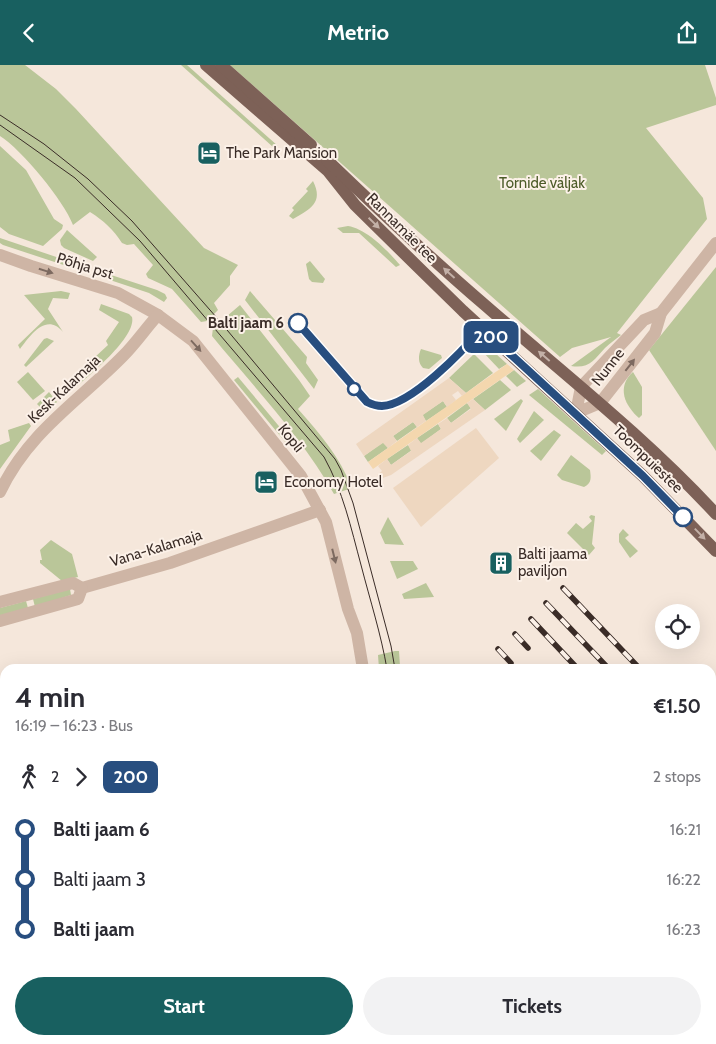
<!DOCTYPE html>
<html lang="en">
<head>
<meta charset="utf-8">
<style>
	body { margin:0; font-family:Cabin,sans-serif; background:#f2f2f3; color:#2b2b33; height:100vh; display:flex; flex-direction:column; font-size:19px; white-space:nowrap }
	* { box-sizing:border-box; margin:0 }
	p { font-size:16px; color:#7c7c81 }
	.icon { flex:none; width:28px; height:28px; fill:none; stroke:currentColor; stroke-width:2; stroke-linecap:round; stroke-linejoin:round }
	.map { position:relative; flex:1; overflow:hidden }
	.sheet { position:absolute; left:0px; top:599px; width:716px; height:381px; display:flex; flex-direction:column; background:#fff; border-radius:15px 15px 0 0; box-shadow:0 5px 20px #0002 }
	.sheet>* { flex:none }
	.badge { padding:0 10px; border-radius:8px; font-size:18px; line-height:32px }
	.fabs { position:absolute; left:655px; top:539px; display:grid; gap:10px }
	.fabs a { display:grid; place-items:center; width:45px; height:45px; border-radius:50%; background:#fff; box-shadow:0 5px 20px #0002; font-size:25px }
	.map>.badge { position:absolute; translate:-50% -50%; box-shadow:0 0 0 2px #fff }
	.legs { display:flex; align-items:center; gap:8px; height:55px; padding:0 15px; font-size:16px }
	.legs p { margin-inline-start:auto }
	.overview { display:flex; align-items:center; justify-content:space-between; height:85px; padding:0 15px }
	h1 { font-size:28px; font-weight:700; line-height:38px }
	.action { display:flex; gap:10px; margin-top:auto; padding:10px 15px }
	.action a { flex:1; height:58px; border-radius:30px; background:#186060; color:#fff; font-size:20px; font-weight:700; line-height:58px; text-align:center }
	.action a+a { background:#f2f2f3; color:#2b2b33 }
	ul { padding:0 15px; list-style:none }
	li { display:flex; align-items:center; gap:18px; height:50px; font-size:19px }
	li i { display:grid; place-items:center; width:8px; height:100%; margin:0 6px; background:currentColor }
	li i::after { content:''; width:12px; height:12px; margin:-6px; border:4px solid; border-radius:50%; background:#fff }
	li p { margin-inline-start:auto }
	li:first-child i { background:linear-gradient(#0000 50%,currentColor 0) }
	li:last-child i { background:linear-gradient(currentColor 50%,#0000 0) }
	header { display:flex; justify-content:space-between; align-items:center; height:65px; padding:0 15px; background:#186060; color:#fff; font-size:22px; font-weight:700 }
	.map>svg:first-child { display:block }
</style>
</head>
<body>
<header><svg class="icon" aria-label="back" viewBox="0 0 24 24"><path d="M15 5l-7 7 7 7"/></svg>Metrio<svg class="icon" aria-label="share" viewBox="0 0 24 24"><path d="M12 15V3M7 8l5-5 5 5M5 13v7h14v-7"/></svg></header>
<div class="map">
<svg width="716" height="979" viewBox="0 0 716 979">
	<rect width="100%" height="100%" fill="#f5e7db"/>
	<g fill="#bac699">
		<path d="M0 0H25L56 24 76 44 204 183 238 200 230 211V220L214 238 218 245 207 256 201 257 172 224 148 213 146 209 153 200 134 179 127 180 122 178C113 164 104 156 90 147L73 160C64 136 22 85 0 71Z"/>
		<path d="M181 0H187L278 81 273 82Z"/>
		<path d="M230 0H705L716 33V40L646 63 703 133 707 154 617 268 621 270C616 274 610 278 605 283 594 295 589 304 571 301L611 272 572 283 560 292Z"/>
		<path d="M0 81 26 105 54 154 63 160 62 164 43 181 9 169 0 162Z"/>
		<path d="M313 116C324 138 310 144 293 154L289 151 294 145 292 143 308 126 306 124Z"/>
		<path d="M348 161C367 164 388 186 400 200L396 202 359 168H343L337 163Z"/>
		<path d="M67 165 97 192 93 196 64 183 61 180 60 175Z"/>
		<path d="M0 173 89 203 90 205 88 208 3 180 0 178Z"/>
		<path d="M310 196 325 214 323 218 312 217 309 214 306 199Z"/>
		<path d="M716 202V386L649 285Z"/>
		<path d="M105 208 157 225 165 229 167 233 164 237 149 228 104 213 103 211Z"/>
		<path d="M61 226 70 228 68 234 53 233 48 244 63 267C46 247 30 271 20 284L18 280 45 254 24 230Z"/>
		<path d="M250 226 307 292 306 298 318 315 314 324 245 235Z"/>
		<path d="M101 239 129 249 132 252C137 272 87 312 73 325L66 319 108 280 106 276 119 257 99 245Z"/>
		<path d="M240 240 299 315 310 331 298 344C321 370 339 391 352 423L334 429C302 372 253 321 212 271L213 263Z"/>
		<path d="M47 273 54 276 26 302 24 300 44 274Z"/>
		<path d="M421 284 441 290 442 293 429 304 423 303C418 298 418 291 421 284Z"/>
		<path d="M482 286 495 288 507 299 499 304Z"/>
		<path d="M474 289 493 308 466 328 449 313Z"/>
		<path d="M514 305 526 316 517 322 506 311Z"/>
		<path d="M28 307 45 326 33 335 17 317Z"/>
		<path d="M633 307 642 322V350L639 353C625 341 616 322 633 307Z"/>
		<path d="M238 312 288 372V375L286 378 234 315Z"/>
		<path d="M500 315 511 325 485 345 473 334Z"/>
		<path d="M538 324 606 386 602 390 529 330Z"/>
		<path d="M49 327 57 337 45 347 37 339Z"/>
		<path d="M521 334 523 336 506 366 494 354Z"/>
		<path d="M443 336 447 342 426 356 422 350Z"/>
		<path d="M467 338 471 343 451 358 447 353Z"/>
		<path d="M534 346 544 355 520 378 517 374Z"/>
		<path d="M413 357 417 362 397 376 393 371Z"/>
		<path d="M29 358 31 361 0 404V380L10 376 8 365Z"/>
		<path d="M438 359 441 364 421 379 417 373Z"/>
		<path d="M554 365 561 370 541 396 530 386Z"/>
		<path d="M383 377 388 383 368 397 364 391Z"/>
		<path d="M408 380 412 385 391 400 387 394Z"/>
		<path d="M571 390 590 405C591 413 592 418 584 422L562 415 557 410Z"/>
		<path d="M591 450 595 451 592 479 595 483 589 490 567 468 576 458 583 464 592 456 589 452Z"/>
		<path d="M388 452 404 480 385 479 380 468Z"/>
		<path d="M623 464 629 470 625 473 638 486 630 493 619 477V469Z"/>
		<path d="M51 475 72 489 78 512 62 516 40 498V495H42L40 485Z"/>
		<path d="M390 496H413L418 504 397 514Z"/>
		<path d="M426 518 434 532 404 534 402 529Z"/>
		<path d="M70 524 71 530 35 542 33 534Z"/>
		<path d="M26 536 28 543 0 551V543Z"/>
		<path d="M395 586H399L400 601 405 602 406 604H379L378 590Z"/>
		<path d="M711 860 716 863V946L711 951Z"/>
	</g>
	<path fill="#f4d7ae" d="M507 299 514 305 373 404 368 397Z"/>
	<g fill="#eed7c0">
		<path d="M449 313 466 328 462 331 458 326 452 330 456 335 447 342 443 336 423 350 426 356 417 362 413 357 393 371 397 376 388 383 383 378 364 391 356 379Z"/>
		<path d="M473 334 485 345 391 410 380 414 377 410 382 406 378 401 387 394 391 400 411 386 408 380 417 373 421 378 441 364 438 359 447 353 451 358 471 344 467 338Z"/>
		<path d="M476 363 499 393 421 462 393 423Z"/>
	</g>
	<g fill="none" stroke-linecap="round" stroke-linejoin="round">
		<g stroke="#ceb5a5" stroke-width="12">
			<path d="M0 190 31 201 118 228 158 250 193 276 301 411 326 457 348 544 357 568 363 604"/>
			<path d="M576 348 600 338 655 268 661 248 716 178"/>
			<path d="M576 348 581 322 644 255 661 248"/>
			<path d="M0 427C28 367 79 336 123 291 136 278 146 263 158 250"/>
			<path d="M0 537 73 518 82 523 170 498 320 445"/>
			<path d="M0 556 78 534 82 523"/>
			<path d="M0 717 5 721"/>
			<path d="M0 743 5 737"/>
			<path d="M274 975 275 979"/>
			<path d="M233 979 234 975"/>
		</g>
		<g stroke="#7d6157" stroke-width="12">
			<path d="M206 0 328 106 355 140 418 202 463 246 643 411 716 486"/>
			<path d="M221 0 311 80"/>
			<path d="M327 95C379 145 431 194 486 241 564 309 646 373 716 449"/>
		</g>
		<g stroke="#3a2c27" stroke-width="1">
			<path d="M0 50 44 79 88 114 132 156 217 253 335 394 341 405 353 438 391 581 395 604"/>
			<path d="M0 60 75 113 140 176 324 392C343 426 351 463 361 500 370 535 381 569 387 604"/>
			<path d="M291 975 292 979"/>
			<path d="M299 975 300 979"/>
		</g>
		<g stroke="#3a2c27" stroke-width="5.5">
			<g id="rail">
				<path d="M563 523 640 604"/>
				<path d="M546 538 609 604"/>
				<path d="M531 554 578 604"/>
				<path d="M515 569 528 583"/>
				<path d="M498 584 511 598"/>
				<path d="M711 679 716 684"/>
				<path d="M711 711 716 716"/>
				<path d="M711 743 716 748"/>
			</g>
		</g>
		<use href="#rail" stroke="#fcf1e8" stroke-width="4" stroke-dasharray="11" stroke-linecap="butt"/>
	</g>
	<defs><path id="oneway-solid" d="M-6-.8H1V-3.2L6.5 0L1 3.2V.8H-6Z" transform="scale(1.25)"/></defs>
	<g fill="#c3b0a7">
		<use href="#oneway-solid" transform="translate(374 158) rotate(44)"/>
		<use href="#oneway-solid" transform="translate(449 208) rotate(-138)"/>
		<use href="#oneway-solid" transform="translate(544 291) rotate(-139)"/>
		<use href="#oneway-solid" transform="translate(700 469) rotate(46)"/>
	</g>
	<g fill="#7d6a60">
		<use href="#oneway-solid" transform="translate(46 206) rotate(17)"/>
		<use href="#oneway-solid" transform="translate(196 281) rotate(48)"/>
		<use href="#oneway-solid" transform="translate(630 300) rotate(-52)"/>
		<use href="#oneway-solid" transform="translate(334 491) rotate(76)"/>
	</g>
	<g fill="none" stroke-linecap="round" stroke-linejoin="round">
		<g stroke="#fff" stroke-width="11">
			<path id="line-1" d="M298 258 367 337C371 339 377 341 382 341 411 340 463 286 482 263L643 411 683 452"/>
		</g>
		<use href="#line-1" stroke="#284e7f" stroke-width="8"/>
	</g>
	<defs>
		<g id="hotel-square" transform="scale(1.25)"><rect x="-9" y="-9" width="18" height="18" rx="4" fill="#186060" stroke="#fcf1e8"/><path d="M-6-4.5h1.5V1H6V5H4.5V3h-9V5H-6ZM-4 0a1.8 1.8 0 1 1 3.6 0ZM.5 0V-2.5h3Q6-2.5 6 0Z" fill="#fff"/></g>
		<g id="building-square" transform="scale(1.25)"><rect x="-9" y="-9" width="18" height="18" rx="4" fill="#186060" stroke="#fcf1e8"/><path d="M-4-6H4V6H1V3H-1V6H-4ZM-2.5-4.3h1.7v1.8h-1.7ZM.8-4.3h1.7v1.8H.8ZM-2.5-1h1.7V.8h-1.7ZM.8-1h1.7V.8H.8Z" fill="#fff"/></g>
	</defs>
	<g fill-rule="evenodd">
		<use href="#hotel-square" x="209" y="88"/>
		<use href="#hotel-square" x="266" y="417"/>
		<use href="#building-square" x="501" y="498"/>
	</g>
	<g fill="#fff" stroke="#284e7f" stroke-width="2.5">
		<circle cx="298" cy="258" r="9"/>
		<circle cx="354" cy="324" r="6"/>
		<circle cx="683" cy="452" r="9"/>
	</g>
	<g text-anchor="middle" stroke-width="4" stroke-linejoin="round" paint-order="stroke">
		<g font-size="15" fill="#3a2c27" stroke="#fcf1e8" text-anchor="start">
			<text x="226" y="93">The Park Mansion</text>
			<text x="284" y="422">Economy Hotel</text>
			<text x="518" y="494">Balti jaama<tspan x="518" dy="17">paviljon</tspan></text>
		</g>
		<g font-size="15" fill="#4c5b28" stroke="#fcf1e8">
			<text x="542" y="123">Tornide väljak</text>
		</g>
		<g font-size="15" fill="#3a2c27" stroke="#fcf1e8">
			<text transform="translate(402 163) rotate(45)" y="5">Rannamäe tee</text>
			<text transform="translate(85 201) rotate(17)" y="5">Põhja pst</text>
			<text transform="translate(608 302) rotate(-52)" y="5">Nunne</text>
			<text transform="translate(64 324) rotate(-43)" y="5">Kesk-Kalamaja</text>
			<text transform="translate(291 373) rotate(51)" y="5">Kopli</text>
			<text transform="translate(648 394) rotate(44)" y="5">Toompuiestee</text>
			<text transform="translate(156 483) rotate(-17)" y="5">Vana-Kalamaja</text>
		</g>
		<g font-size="15" font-weight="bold" fill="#3a2c27" stroke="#fcf1e8" text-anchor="end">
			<text x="284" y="263">Balti jaam 6</text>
		</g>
	</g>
</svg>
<div class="fabs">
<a><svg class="icon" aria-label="locate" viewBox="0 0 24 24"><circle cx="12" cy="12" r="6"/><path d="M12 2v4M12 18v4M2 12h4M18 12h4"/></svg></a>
</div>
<b class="badge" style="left:491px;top:272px;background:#284e7f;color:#fff">200</b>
<section class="sheet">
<div class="overview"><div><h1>4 min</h1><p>16:19 – 16:23 · Bus</p></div><b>€1.50</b></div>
<div class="legs"><svg class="icon" aria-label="walk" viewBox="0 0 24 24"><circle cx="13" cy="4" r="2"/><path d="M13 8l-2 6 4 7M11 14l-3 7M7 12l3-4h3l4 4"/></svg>2<svg class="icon" aria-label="forward" viewBox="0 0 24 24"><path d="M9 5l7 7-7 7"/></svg><b class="badge" style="background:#284e7f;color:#fff">200</b><p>2 stops</p></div>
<ul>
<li><i style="color:#284e7f"></i><b>Balti jaam 6</b><p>16:21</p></li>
<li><i style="color:#284e7f"></i><span>Balti jaam 3</span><p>16:22</p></li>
<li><i style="color:#284e7f"></i><b>Balti jaam</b><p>16:23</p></li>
</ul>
<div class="action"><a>Start</a><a>Tickets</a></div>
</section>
</div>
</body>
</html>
